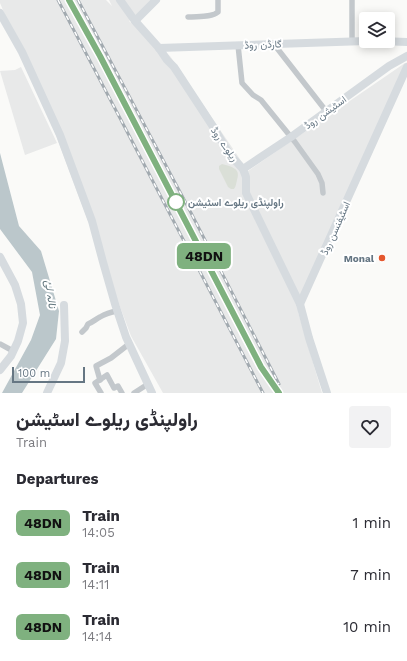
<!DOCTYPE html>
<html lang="en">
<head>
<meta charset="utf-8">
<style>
	body { margin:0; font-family:"Work Sans",Vazirmatn,sans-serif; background:#f2f2f3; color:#2b2b33; height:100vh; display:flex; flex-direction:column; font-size:15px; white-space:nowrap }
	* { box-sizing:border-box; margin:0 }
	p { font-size:13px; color:#7c7c81 }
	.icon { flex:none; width:22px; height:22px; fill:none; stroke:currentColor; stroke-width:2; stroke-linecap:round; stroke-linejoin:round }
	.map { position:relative; height:393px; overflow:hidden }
	.side { display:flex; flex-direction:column; background:#fff; flex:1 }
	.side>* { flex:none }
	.badge { padding:0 8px; border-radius:6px; font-size:14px; line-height:26px }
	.fabs { position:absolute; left:359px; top:12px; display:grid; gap:8px }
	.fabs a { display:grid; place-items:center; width:36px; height:36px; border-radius:4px; background:#fff; box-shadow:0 2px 10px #0003; font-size:20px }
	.scale { position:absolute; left:12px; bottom:10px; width:73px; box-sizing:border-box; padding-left:4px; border:2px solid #657683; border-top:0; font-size:11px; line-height:14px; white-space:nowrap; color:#657683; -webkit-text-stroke:3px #fff; paint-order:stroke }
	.map>.badge { position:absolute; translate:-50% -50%; box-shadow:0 0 0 2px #fff }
	h2 { padding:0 16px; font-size:15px; line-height:36px }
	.round { display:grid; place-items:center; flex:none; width:42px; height:42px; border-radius:4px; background:#f2f2f3 }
	.headline { display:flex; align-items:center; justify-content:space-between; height:68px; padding:0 16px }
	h1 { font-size:19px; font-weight:800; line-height:30px }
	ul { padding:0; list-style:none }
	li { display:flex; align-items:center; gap:12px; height:52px; padding:0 16px }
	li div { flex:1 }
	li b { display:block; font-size:15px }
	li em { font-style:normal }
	li .badge { min-width:44px; font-weight:700; text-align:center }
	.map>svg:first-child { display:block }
</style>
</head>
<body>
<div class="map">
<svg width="407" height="393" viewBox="0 0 407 393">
	<rect width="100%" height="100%" fill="#fafaf8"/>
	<g fill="#e8e9e9">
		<path d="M0 0H106L112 6 109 0H154L129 21 170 56 248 171 405 63 323 261 298 312 322 393H163L131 336 54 130 0 3Z"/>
		<path d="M21 67 57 143 25 155 0 71 15 70Z"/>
	</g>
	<path fill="#dadfd7" d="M222 164C232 167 241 168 237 180 236 184 236 186 234 189H231L228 187 219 169V166Z"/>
	<path fill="#bbc7cb" d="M0 153 19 226 41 251 59 311 56 339 22 393H2L31 340 40 315 32 272 0 229Z"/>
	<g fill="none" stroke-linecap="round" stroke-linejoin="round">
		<g stroke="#c3c8cc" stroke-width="5.5">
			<path d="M188 17C198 16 211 18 218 12V0"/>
			<path d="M352 41V0"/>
			<path d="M273 43 326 111"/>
			<path d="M238 45 242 83 253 95 261 100 295 142 318 174 322 183 323 193"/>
			<path d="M82 332 86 328 88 324C93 322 96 319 100 317 105 314 111 312 117 311"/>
			<path d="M0 344 13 351"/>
			<path d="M100 380 96 366 111 358 129 344"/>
			<path d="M101 393 95 383 107 375 114 388 118 386 122 393"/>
			<path d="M134 393 148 384"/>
		</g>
		<g stroke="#d6dbdf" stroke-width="8">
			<path d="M120 0 135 21 159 48 167 60 174 67 214 128 230 155 243 169 246 177V193L300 304"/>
			<path d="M0 13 22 52 60 135 92 221 103 262 115 304 126 337 152 393"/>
			<path d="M135 21 156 0"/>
			<path d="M380 41 407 42"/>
			<path d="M159 48 366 41"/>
			<path d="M243 169 291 137 389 66 407 56"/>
			<path d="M0 257 15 285 21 304 23 323 18 341 11 356 0 370"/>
			<path d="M47 393 61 363 65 341 64 305"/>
			<path d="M327 393 309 338 300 304 407 67"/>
		</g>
		<g stroke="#a2aab0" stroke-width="3">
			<g id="rail">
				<path d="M58 0 121 120 263 393"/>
				<path d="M70 0 100 56 261 367 279 393"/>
				<path d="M78 0 188 207 279 384"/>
			</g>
		</g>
		<use href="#rail" stroke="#fff" stroke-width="1.5" stroke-dasharray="4.5" stroke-linecap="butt"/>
	</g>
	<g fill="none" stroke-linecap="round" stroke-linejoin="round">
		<g stroke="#fff" stroke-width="9">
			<path id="line" d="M69 0 100 56 261 367 279 393"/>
		</g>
		<use href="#line" stroke="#7fb17f" stroke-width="6"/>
	</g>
	<circle fill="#fff" stroke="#7fb17f" stroke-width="2" cx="176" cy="202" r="8"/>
	<circle fill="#e4572e" stroke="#fff" stroke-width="1.5" cx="382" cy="258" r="4"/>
	<g text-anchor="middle" stroke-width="4" stroke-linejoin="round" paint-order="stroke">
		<g font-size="10" fill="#657683" stroke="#fff">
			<text transform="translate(263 44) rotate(-2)" y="4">گارڈن روڈ</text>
			<text transform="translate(325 112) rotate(-36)" y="4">اسٹیشن روڈ</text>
			<text transform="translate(225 144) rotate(55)" y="4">ریلوے روڈ</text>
			<text transform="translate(335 228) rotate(-66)" y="4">اسٹیفنسن روڈ</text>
		</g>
		<g font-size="10" font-weight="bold" fill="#657683" stroke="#fff" text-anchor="start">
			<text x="188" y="206">راولپنڈی ریلوے اسٹیشن</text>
		</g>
		<g font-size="10" font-weight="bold" fill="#657683" stroke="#fff" text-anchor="end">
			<text x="374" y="262">Monal</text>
		</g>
		<g font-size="11" font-style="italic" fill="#60757c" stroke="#fff">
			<text transform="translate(51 294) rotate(82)" y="4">نالہ لئ</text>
		</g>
	</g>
</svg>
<div class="fabs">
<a><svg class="icon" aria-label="layers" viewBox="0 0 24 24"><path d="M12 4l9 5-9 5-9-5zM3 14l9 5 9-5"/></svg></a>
</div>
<div class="scale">100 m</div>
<b class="badge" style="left:204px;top:256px;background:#7fb17f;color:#111">48DN</b>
</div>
<section class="side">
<div class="headline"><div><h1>راولپنڈی ریلوے اسٹیشن</h1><p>Train</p></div><a class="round"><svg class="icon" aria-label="heart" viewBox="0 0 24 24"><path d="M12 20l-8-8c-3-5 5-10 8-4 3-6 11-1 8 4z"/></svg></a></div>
<h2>Departures</h2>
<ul>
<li><span class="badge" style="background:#7fb17f;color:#111">48DN</span><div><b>Train</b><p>14:05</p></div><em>1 min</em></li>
<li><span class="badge" style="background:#7fb17f;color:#111">48DN</span><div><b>Train</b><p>14:11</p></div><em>7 min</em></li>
<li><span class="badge" style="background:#7fb17f;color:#111">48DN</span><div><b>Train</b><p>14:14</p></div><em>10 min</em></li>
</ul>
</section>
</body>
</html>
